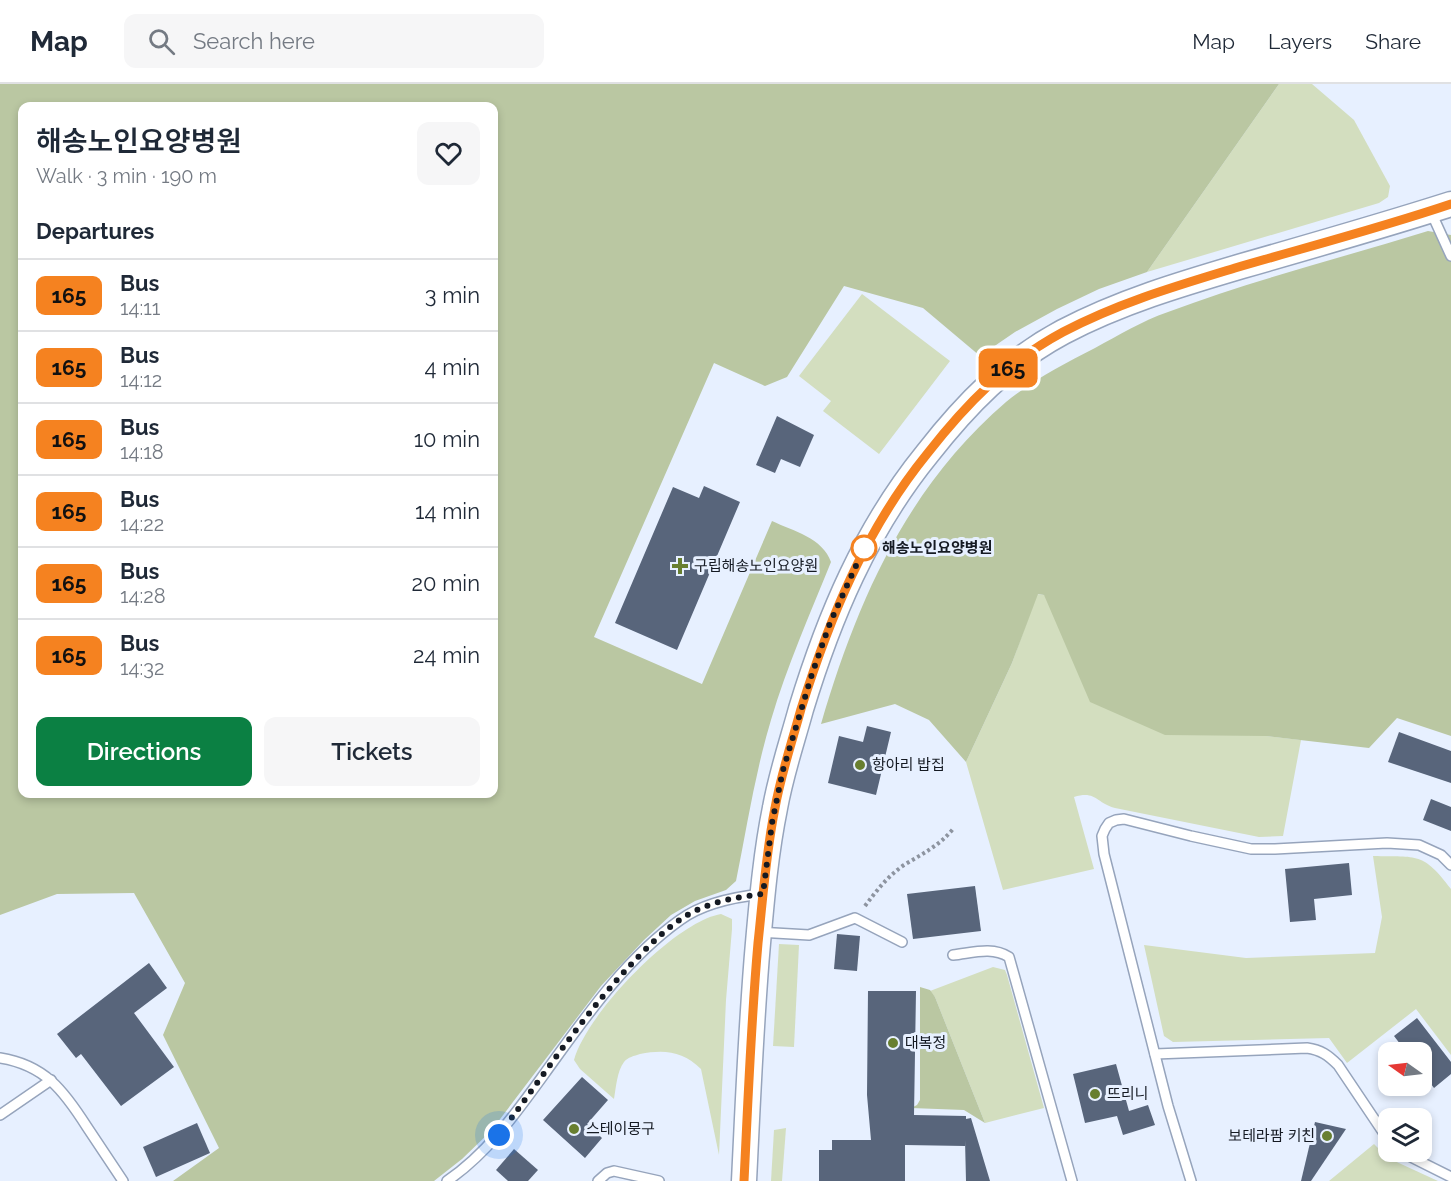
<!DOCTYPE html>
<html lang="en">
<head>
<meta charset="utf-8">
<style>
	body { margin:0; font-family:Raleway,"Noto Sans KR",sans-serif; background:#f6f6f7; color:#1f2937; height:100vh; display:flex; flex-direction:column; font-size:22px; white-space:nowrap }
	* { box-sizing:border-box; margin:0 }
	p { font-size:20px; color:#747a83 }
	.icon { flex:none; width:33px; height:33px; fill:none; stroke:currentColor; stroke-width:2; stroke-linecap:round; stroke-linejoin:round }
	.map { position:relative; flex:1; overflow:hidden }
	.sheet { position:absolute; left:18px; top:18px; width:480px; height:696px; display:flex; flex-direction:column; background:#fff; border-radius:12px; box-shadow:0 3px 9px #0003 }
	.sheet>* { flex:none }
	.badge { padding:0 12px; border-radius:9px; font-size:21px; line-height:39px }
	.needle { width:39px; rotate:284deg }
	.tools { position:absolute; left:1378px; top:958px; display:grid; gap:12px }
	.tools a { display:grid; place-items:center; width:54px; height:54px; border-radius:12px; background:#fff; box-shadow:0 3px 9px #0003; font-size:30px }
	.you { position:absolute; width:30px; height:30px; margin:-15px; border:4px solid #fff; border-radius:50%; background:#1a73e8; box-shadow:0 0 0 9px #1a73e833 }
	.map>.badge { position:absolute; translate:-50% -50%; box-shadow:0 0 0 3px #fff }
	h2 { padding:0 18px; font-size:22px; line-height:54px }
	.round { display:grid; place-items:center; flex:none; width:63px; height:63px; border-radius:12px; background:#f6f6f7 }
	.head { display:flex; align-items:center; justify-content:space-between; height:102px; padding:0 18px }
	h1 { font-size:28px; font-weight:600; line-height:45px }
	.button { display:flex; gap:12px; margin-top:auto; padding:12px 18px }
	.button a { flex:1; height:69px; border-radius:12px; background:#0b8043; color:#fff; font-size:24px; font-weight:600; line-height:69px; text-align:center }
	.button a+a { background:#f6f6f7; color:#1f2937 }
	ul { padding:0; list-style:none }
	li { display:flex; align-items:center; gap:18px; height:72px; padding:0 18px; border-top:2px solid #e0e1e3 }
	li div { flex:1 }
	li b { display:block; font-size:22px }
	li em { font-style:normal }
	li .badge { min-width:66px; font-weight:700; text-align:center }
	header { display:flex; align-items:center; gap:36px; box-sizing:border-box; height:84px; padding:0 30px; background:#fff; border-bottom:2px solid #e0e1e3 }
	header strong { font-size:28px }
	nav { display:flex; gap:33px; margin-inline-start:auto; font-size:21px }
	.search { width:420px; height:54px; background:#f6f6f7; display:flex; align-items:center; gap:15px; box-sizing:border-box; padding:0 21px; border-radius:12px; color:#747a83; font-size:22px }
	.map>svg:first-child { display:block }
</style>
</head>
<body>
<header>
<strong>Map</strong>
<div class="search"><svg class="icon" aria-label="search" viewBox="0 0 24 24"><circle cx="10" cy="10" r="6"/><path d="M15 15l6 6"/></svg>Search here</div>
<nav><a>Map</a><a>Layers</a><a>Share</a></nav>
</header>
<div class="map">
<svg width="1451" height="1097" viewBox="0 0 1451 1097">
	<rect width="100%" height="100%" fill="#e7f0ff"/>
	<g fill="#d3debf">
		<path d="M1279 0H1312L1354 36 1390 102 1388 113 1379 119 1147 188Z"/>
		<path d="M862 210 950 277 879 370 823 327 831 317 799 292Z"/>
		<path d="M1037 510 1044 511 1266 652 1301 656 1283 752 1259 753 1115 724C1096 719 1096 706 1074 713L1094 785 1003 806 966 678 1012 579Z"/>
		<path d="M1373 772C1418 773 1423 768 1451 805V971L1416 925 1347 979 1329 954 1173 958 1164 952 1144 861 1246 874 1375 869 1382 833Z"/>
		<path d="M721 830 732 835V845L726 916 719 1071 701 985C683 967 664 965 640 970 634 972 628 973 624 978 617 987 616 1004 614 1015L580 985 574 976C586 931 674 838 721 830Z"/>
		<path d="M779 860 799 861 794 963 773 962Z"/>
		<path d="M993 883 1005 886 1007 891 1044 1024 985 1039 935 913 930 907Z"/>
		<path d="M786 1044 782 1097H771L774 1046Z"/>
		<path d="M1374 1060 1388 1074 1438 1097H1329Z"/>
	</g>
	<g fill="#bac7a2" fill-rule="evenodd">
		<path d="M0 0H1279L1147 188 1099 205 1057 225 1015 248 980 272 923 224 844 202 787 293 765 302 714 279 594 553 702 600 772 437C793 447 823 454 831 478 810 530 787 582 771 636 755 689 747 743 736 797L726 806 695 817 671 831 644 856 601 902 491 1047 462 1075 434 1097H173L219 1064 163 951 185 899 134 809 57 810 0 831ZM494 22V710H22V22Z"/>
		<path d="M1428 147 1451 151V652L1397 634 1369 664 1266 652 1165 651 1090 618 1044 511 1038 510 1012 579 966 678 929 636 895 620 821 640C857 517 907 403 1006 318 1033 296 1064 280 1095 264 1119 251 1142 237 1168 228 1253 196 1341 174 1428 147Z"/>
		<path d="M920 903 930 906 935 913 985 1039 964 1026 911 1024 917 1021 920 1016Z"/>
	</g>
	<g fill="#58657b">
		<path d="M777 332 814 351 800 383 781 375 775 389 756 381Z"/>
		<path d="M704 402 740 418 677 566 615 539 673 403 699 414Z"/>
		<path d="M867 642 891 648 876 711 828 699 839 652 863 658Z"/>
		<path d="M1399 648 1451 667V699L1388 678Z"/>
		<path d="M1431 715 1451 723V747L1423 736Z"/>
		<path d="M1349 779 1352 811 1314 815 1316 836 1290 838 1285 785Z"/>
		<path d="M975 802 981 847 913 855 907 810Z"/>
		<path d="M837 850 860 852 857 887 834 885Z"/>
		<path d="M149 879 167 904 134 929 174 983 121 1022 81 970 76 974 57 950Z"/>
		<path d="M868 907H916L914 1031 966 1032V1035L971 1034 990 1097H966L965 1056V1062L905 1061V1097H819V1066H832V1056H871L867 1011Z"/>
		<path d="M1417 934 1451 978V990L1434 1004 1422 988V969H1407L1394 952Z"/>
		<path d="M1116 980 1129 1027 1148 1021 1155 1041 1123 1051 1117 1032 1085 1039 1073 990Z"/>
		<path d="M582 993 608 1016 587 1040 602 1054 585 1074 543 1036Z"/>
		<path d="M1315 1038 1346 1045 1311 1097H1301Z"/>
		<path d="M197 1039 210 1069 156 1093 143 1063Z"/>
		<path d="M514 1065 538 1086 528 1097H508L496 1086Z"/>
	</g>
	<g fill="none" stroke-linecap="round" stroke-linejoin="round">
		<g stroke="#96a4bc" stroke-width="12">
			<g id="service">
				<path d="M1431 128 1451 172"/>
				<path d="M759 848 809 851 855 834 902 858"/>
				<path d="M953 871C972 869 992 862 1009 873L1072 1097"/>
				<path d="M1155 970 1307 964C1321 966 1328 971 1338 981L1389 1057"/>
				<path d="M0 974C45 981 64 1007 87 1043 99 1061 111 1079 123 1097"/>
				<path d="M0 1031 51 996"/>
				<path d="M1401 1068 1451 1093"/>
				<path d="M447 1097C488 1069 516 1029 545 989 584 935 625 875 680 836 703 819 734 813 762 810"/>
				<path d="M598 1097 607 1089 614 1087 659 1097"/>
				<path d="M1191 1097 1168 1022 1104 770 1102 752 1105 745 1109 739 1116 736 1124 735 1191 752 1251 765H1275L1387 759 1419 761 1441 771 1451 781"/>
			</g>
		</g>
		<g stroke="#96a4bc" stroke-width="27">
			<path id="tertiary" d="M744 1097C748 1017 751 938 758 859 762 814 766 768 775 724 781 690 792 658 801 625 829 533 866 445 927 370 966 320 1007 278 1063 248 1120 218 1181 200 1242 182 1312 162 1382 142 1451 120"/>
		</g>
		<path stroke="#8d94a0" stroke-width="4" stroke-dasharray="3 3" stroke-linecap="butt" d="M865 822C877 806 888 792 904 781 922 770 939 762 953 745"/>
		<use href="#service" stroke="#fff" stroke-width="9"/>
		<use href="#tertiary" stroke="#fff" stroke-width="24"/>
	</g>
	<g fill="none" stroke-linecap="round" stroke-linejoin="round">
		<g stroke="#fff" stroke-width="14">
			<path id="line" d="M744 1097C748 1017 751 938 758 859 763 813 766 768 775 724 781 690 792 658 801 625 830 533 866 445 927 370 966 320 1007 278 1063 248 1118 219 1176 202 1235 184 1307 163 1380 144 1451 120"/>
		</g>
		<use href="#line" stroke="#f58220" stroke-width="9"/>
		<path stroke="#151a23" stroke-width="6" stroke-dasharray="0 10.8" d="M499 1051C540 996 578 939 624 888 641 870 659 850 681 835 704 819 735 813 763 810L772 739 783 686 812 590 830 539 864 464"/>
	</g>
	<circle fill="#fff" stroke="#f58220" stroke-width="3" cx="864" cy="464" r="12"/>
	<g fill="#687f30" stroke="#e7f0ff" stroke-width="2">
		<path d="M677 473h6v6h6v6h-6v6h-6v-6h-6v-6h6z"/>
		<circle cx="860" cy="681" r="6"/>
		<circle cx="893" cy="959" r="6"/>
		<circle cx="1095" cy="1010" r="6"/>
		<circle cx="574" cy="1045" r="6"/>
		<circle cx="1327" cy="1052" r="6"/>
	</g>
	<g text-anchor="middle" stroke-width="6" stroke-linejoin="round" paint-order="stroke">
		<g font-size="15" font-weight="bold" fill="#151a23" stroke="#e7f0ff" text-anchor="start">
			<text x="882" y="469">해송노인요양병원</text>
		</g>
		<g font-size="15" fill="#151a23" stroke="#e7f0ff" text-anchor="start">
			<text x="694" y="487">구립해송노인요양원</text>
			<text x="872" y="686">항아리 밥집</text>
			<text x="905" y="964">대복정</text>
			<text x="1107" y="1015">뜨리니</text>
			<text x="586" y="1050">스테이뭉구</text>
			<text x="1315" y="1057" text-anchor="end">보테라팜 키친</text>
		</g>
	</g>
</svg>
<div class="tools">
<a><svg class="needle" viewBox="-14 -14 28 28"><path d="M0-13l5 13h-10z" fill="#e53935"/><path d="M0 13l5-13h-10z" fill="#747a83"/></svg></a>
<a><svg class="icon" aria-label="layers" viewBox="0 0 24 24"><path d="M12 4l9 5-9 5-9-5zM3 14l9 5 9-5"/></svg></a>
</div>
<div class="you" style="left:499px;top:1051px"></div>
<b class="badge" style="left:1008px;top:284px;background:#f58220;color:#111">165</b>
<section class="sheet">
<div class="head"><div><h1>해송노인요양병원</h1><p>Walk · 3 min · 190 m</p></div><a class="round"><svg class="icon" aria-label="heart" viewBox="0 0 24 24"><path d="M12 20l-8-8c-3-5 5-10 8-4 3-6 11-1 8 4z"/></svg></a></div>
<h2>Departures</h2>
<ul>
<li><span class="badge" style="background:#f58220;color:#111">165</span><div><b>Bus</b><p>14:11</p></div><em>3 min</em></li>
<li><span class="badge" style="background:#f58220;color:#111">165</span><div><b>Bus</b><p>14:12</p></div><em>4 min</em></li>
<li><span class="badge" style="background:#f58220;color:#111">165</span><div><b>Bus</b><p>14:18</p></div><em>10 min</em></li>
<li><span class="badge" style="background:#f58220;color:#111">165</span><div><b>Bus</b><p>14:22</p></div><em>14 min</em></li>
<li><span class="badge" style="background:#f58220;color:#111">165</span><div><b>Bus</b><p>14:28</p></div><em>20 min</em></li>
<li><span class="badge" style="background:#f58220;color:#111">165</span><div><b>Bus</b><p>14:32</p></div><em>24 min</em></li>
</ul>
<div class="button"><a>Directions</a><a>Tickets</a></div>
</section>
</div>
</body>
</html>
